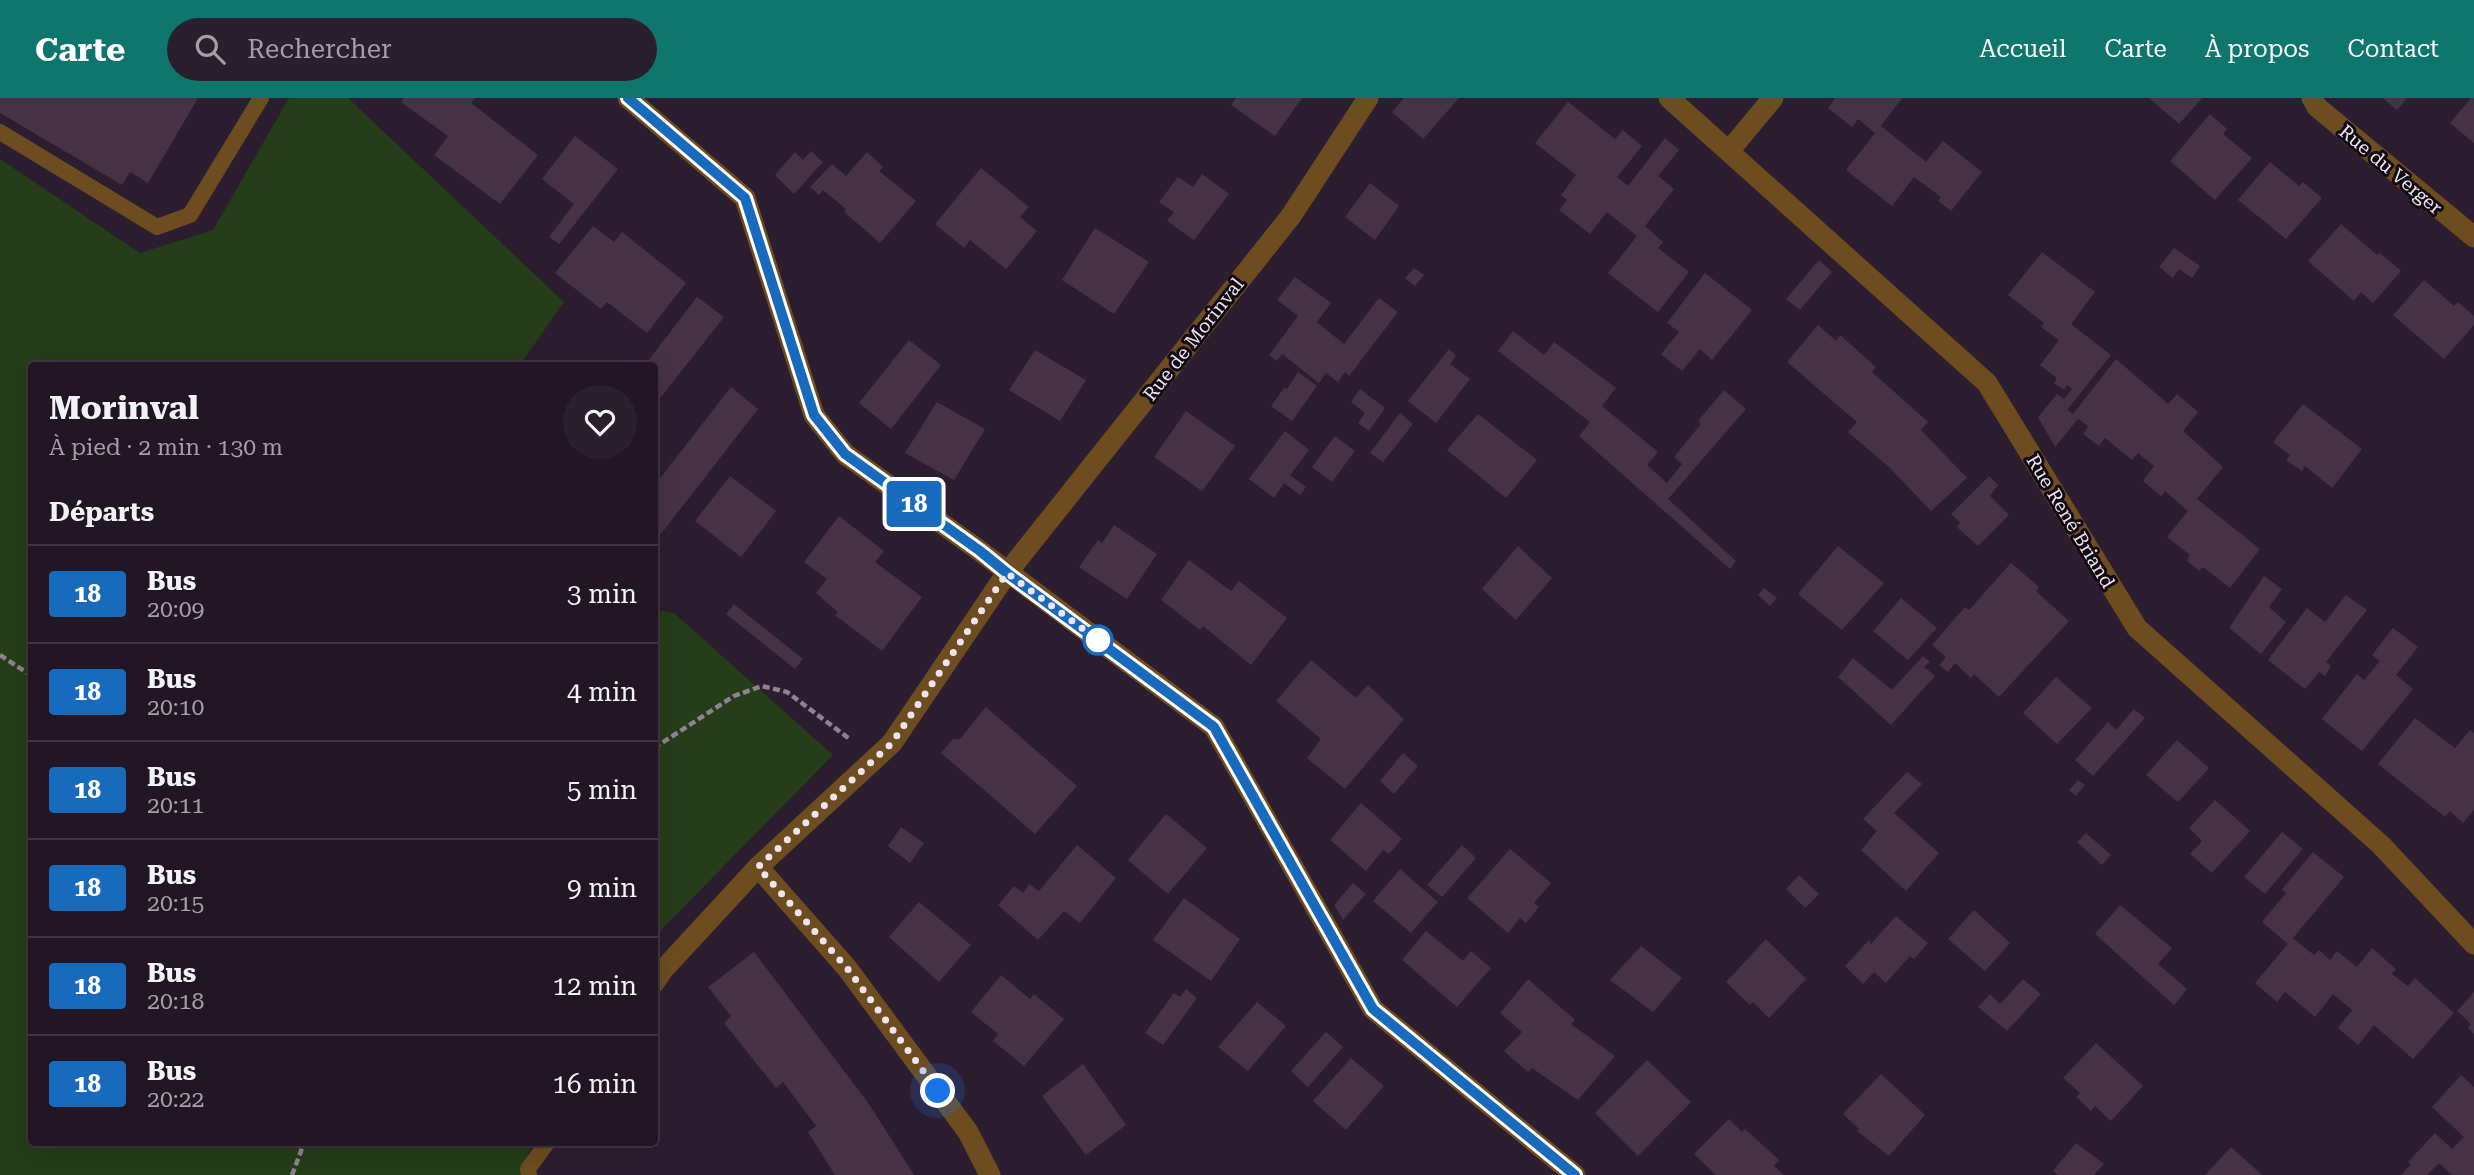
<!DOCTYPE html>
<html lang="fr">
<head>
<meta charset="utf-8">
<style>
	body { margin:0; font-family:"Roboto Serif",serif; background:#2a1f2c; color:#f1f3f6; height:100vh; display:flex; flex-direction:column; font-size:26px; white-space:nowrap }
	* { box-sizing:border-box; margin:0 }
	p { font-size:23px; color:#a29fa6 }
	.icon { flex:none; width:38px; height:38px; fill:none; stroke:currentColor; stroke-width:2; stroke-linecap:round; stroke-linejoin:round }
	.map { position:relative; flex:1; overflow:hidden }
	.details { position:absolute; left:28px; top:264px; width:630px; height:784px; display:flex; flex-direction:column; background:#221624; border-radius:7px; box-shadow:0 7px 28px #0002,0 0 0 2px #3f3541 }
	.details>* { flex:none }
	.badge { padding:0 14px; border-radius:5px; font-size:24px; line-height:46px }
	.you { position:absolute; width:35px; height:35px; margin:-18px; border:5px solid #fff; border-radius:50%; background:#1a73e8; box-shadow:0 0 0 10px #1a73e833 }
	.map>.badge { position:absolute; translate:-50% -50%; box-shadow:0 0 0 4px #fff }
	h2 { padding:0 21px; font-size:26px; line-height:63px }
	.round { display:grid; place-items:center; flex:none; width:74px; height:74px; border-radius:37px; background:#2a1f2c }
	.head { display:flex; align-items:center; justify-content:space-between; height:119px; padding:0 21px }
	h1 { font-size:33px; font-weight:700; line-height:52px }
	ul { padding:0; list-style:none }
	li { display:flex; align-items:center; gap:21px; height:98px; padding:0 21px; border-top:2px solid #3f3541 }
	li div { flex:1 }
	li b { display:block; font-size:26px }
	li em { font-style:normal }
	li .badge { min-width:77px; font-weight:700; text-align:center }
	header { display:flex; align-items:center; gap:42px; box-sizing:border-box; height:98px; padding:0 35px; background:#0f766e; color:#fff }
	header strong { font-size:33px }
	nav { display:flex; gap:38px; margin-inline-start:auto; font-size:24px }
	.search { width:490px; height:63px; background:#2a1f2c; display:flex; align-items:center; gap:18px; box-sizing:border-box; padding:0 24px; border-radius:38px; color:#a29fa6; font-size:26px }
	.map>svg:first-child { display:block }
</style>
</head>
<body>
<header>
<strong>Carte</strong>
<div class="search"><svg class="icon" aria-label="search" viewBox="0 0 24 24"><circle cx="10" cy="10" r="6"/><path d="M15 15l6 6"/></svg>Rechercher</div>
<nav><a>Accueil</a><a>Carte</a><a>À propos</a><a>Contact</a></nav>
</header>
<div class="map">
<svg width="2474" height="1077" viewBox="0 0 2474 1077">
	<rect width="100%" height="100%" fill="#2d1d30"/>
	<g fill="#253d19">
		<path d="M289 0H348L564 204 519 268H32V1045H532L521 1077H0V61L140 155 213 132Z"/>
		<path d="M655 511 674 515 833 657 664 829 655 842Z"/>
	</g>
	<g fill="#463244">
		<path d="M0 0H198L148 85 130 74 122 87 0 15Z"/>
		<path d="M404 0H475L471 5 538 57 500 106 434 57 448 38 401 4Z"/>
		<path d="M1236 0H1302L1275 38 1231 7Z"/>
		<path d="M1404 0H1459L1423 41 1392 14Z"/>
		<path d="M1835 0H1902L1881 28 1926 64 1943 43 1982 74 1951 113 1938 103 1941 99 1914 79 1892 108 1846 72 1875 35 1858 21 1852 29 1828 10Z"/>
		<path d="M2149 0H2202L2179 26Z"/>
		<path d="M2383 0H2407L2397 12Z"/>
		<path d="M2471 0H2474V45L2450 25Z"/>
		<path d="M1568 4 1615 41 1623 32 1642 48 1617 79 1628 88 1665 40 1679 52 1658 78 1674 91 1645 128 1663 144 1658 150 1689 174 1658 214 1608 175 1637 138 1607 114 1590 136 1559 112 1567 102 1561 97 1576 77 1535 45Z"/>
		<path d="M2210 16 2227 31 2223 36 2252 60 2215 102 2170 63Z"/>
		<path d="M575 38 618 71 559 146 549 139 574 106 542 81Z"/>
		<path d="M811 53 823 64 794 96 775 77 795 54 803 62Z"/>
		<path d="M867 54 883 69 879 73 916 103 880 145 844 114 846 111 823 92 819 97 810 89 832 66 846 78Z"/>
		<path d="M2270 64 2299 88 2303 84 2322 100 2286 141 2238 102Z"/>
		<path d="M981 70 1029 109 1020 119 1037 133 1006 171 970 142 964 150 935 126Z"/>
		<path d="M1202 76 1229 96 1194 142 1167 123 1174 114 1159 104 1178 79 1193 89Z"/>
		<path d="M1370 85 1399 108 1375 142 1345 119Z"/>
		<path d="M2341 126 2377 157 2380 155 2401 173 2373 205 2361 194 2354 203 2308 163Z"/>
		<path d="M593 128 614 144 622 134 686 185 647 235 607 204 601 211 555 175Z"/>
		<path d="M1095 130 1149 164 1114 216 1062 182Z"/>
		<path d="M2174 150 2200 168 2192 180 2179 171 2173 180 2159 169Z"/>
		<path d="M2042 154 2095 194 2071 226 2111 257 2067 312 2073 316 2116 261 2168 306 2177 296 2198 314 2183 333 2223 369 2197 401 2260 451 2230 490 2203 469 2199 473 2187 463 2190 457 2167 439 2188 413 2165 393 2161 398 2143 383 2154 368 2138 355 2132 362 2105 340 2099 348 2083 336 2088 328 2078 321 2055 349 2038 319 2057 296 2064 301 2072 291 2067 287 2064 292 2054 285 2057 280 2040 267 2059 242 2041 229 2044 225 2008 197Z"/>
		<path d="M1819 162 1832 174 1800 212 1786 201Z"/>
		<path d="M1414 170 1424 177 1415 188 1405 180Z"/>
		<path d="M1705 175 1752 212 1712 262 1700 251 1682 273 1661 256 1679 234 1667 225Z"/>
		<path d="M1295 179 1331 205 1317 224 1344 246 1379 200 1398 214 1349 278 1345 274 1338 284 1326 275 1319 285 1282 256 1277 263 1269 257 1298 218 1277 202Z"/>
		<path d="M2424 182 2454 208 2458 204 2474 218V227L2444 261 2393 217Z"/>
		<path d="M697 199 724 219 654 308V268H644Z"/>
		<path d="M1818 227 1836 243 1840 237 1876 269 1872 274 1928 324 1921 332 1967 380 1931 413 1889 369 1848 334 1857 324 1787 264Z"/>
		<path d="M1513 233 1544 257 1554 244 1616 290 1602 308 1658 354 1647 367 1667 385 1682 366 1674 359 1701 326 1698 323 1724 292 1746 311 1668 401 1736 463 1730 471 1579 338 1590 324 1498 253Z"/>
		<path d="M909 242 941 267 891 331 859 305Z"/>
		<path d="M1449 251 1456 257 1450 266 1470 281 1436 325 1408 303Z"/>
		<path d="M1035 252 1086 282 1060 323 1009 292Z"/>
		<path d="M1298 274 1317 288 1292 323 1271 308 1284 290 1287 291Z"/>
		<path d="M731 289 758 311 661 436 654 430V388Z"/>
		<path d="M1360 291 1385 310 1369 333 1358 325 1365 315 1351 304Z"/>
		<path d="M937 304 985 331 954 382 905 355Z"/>
		<path d="M2303 306 2362 351 2332 390 2305 368 2302 373 2286 362 2290 357 2273 344Z"/>
		<path d="M1186 313 1235 348 1202 393 1154 359Z"/>
		<path d="M1400 315 1413 326 1383 364 1370 355Z"/>
		<path d="M1478 316 1537 362 1506 400 1447 352Z"/>
		<path d="M1285 333 1309 352 1290 377 1306 389 1300 397 1284 385 1274 400 1249 381Z"/>
		<path d="M1335 338 1355 353 1332 384 1312 369Z"/>
		<path d="M730 378 776 413 741 459 695 423Z"/>
		<path d="M1989 378 1998 387 1990 398 2009 417 1978 448 1957 429 1960 424 1951 416Z"/>
		<path d="M839 418 884 453 875 464 922 499 882 553 835 517 838 514 816 495 827 481 804 464Z"/>
		<path d="M1114 427 1157 456 1127 501 1079 469 1098 442 1102 445Z"/>
		<path d="M1518 448 1552 480 1516 522 1482 491Z"/>
		<path d="M1838 448 1884 485 1842 532 1798 496Z"/>
		<path d="M1189 462 1231 493 1239 483 1287 520 1251 567 1203 528 1200 532 1161 502Z"/>
		<path d="M2011 465 2039 489 2036 493 2069 523 1999 599 1974 576 1971 580 1955 565 1948 574 1939 567 1946 559 1932 547 1965 509 1969 512Z"/>
		<path d="M2264 478 2282 491 2269 509 2286 524 2261 556 2229 530Z"/>
		<path d="M1764 490 1777 500 1770 508 1758 497Z"/>
		<path d="M2346 497 2367 512 2326 564 2331 568 2325 578 2319 574 2305 591 2268 562 2307 510 2325 524Z"/>
		<path d="M1901 500 1937 530 1908 562 1873 533Z"/>
		<path d="M734 506 803 561 795 571 726 516Z"/>
		<path d="M2393 530 2418 549 2396 577 2413 591 2362 653 2322 621 2357 576 2364 582 2380 563 2372 557Z"/>
		<path d="M1923 558 1930 564 1924 569 1935 578 1891 627 1838 579 1853 560 1892 592Z"/>
		<path d="M1311 562 1356 600 1368 587 1404 621 1345 691 1307 660 1321 641 1276 603Z"/>
		<path d="M2056 579 2092 610 2057 646 2023 615Z"/>
		<path d="M986 609 1077 688 1035 736 941 655 953 641H960Z"/>
		<path d="M2134 611 2145 620 2093 678 2075 662 2108 624 2116 632Z"/>
		<path d="M2415 620 2455 650 2470 632 2474 635V712L2463 725 2450 713 2445 719 2378 666Z"/>
		<path d="M2177 642 2209 670 2178 704 2146 677Z"/>
		<path d="M1403 655 1418 668 1394 696 1380 683Z"/>
		<path d="M1907 674 1922 686 1894 715 1939 755 1906 793 1861 752 1877 733 1863 721Z"/>
		<path d="M2078 682 2085 687 2076 698 2069 692Z"/>
		<path d="M2215 702 2250 733 2212 775 2190 756 2202 743 2189 730Z"/>
		<path d="M1361 705 1402 741 1389 756 1383 752 1366 773 1330 742Z"/>
		<path d="M1166 716 1207 750 1168 796 1128 762Z"/>
		<path d="M901 729 924 745 910 765 888 748Z"/>
		<path d="M2282 734 2303 751 2265 796 2244 779Z"/>
		<path d="M2086 735 2111 757 2102 767 2077 744Z"/>
		<path d="M1077 747 1116 780 1080 825 1064 813 1038 842 998 807 1014 788 1023 795 1029 786 1039 793Z"/>
		<path d="M1462 747 1476 760 1442 799 1427 787Z"/>
		<path d="M1510 751 1551 785 1534 805 1539 809 1526 825 1520 820 1508 835 1467 800Z"/>
		<path d="M2313 754 2344 779 2293 840 2314 857 2319 852 2330 862 2337 853 2357 869 2372 850 2396 871 2392 876 2408 888 2415 880 2454 915 2413 961 2374 927 2358 947 2338 930 2352 912 2333 896 2315 919 2285 894 2277 904 2255 885 2288 846 2262 824 2286 795 2282 791Z"/>
		<path d="M1400 771 1438 804 1411 835 1373 803Z"/>
		<path d="M1799 777 1819 796 1805 810 1786 791Z"/>
		<path d="M1353 785 1366 796 1343 822 1334 807Z"/>
		<path d="M1184 800 1240 841 1211 883 1153 842Z"/>
		<path d="M919 804 971 847 939 884 889 839Z"/>
		<path d="M2120 807 2172 850 2158 866 2187 891 2174 907 2095 836Z"/>
		<path d="M1974 812 2010 845 1985 873 1948 841Z"/>
		<path d="M1896 818 1928 845 1914 861 1910 858 1886 885 1874 874 1863 886 1845 868 1869 842 1871 846Z"/>
		<path d="M1426 833 1463 863 1471 853 1491 870 1457 909 1402 862Z"/>
		<path d="M1766 841 1806 881 1769 920 1753 904 1750 907 1726 884Z"/>
		<path d="M1641 848 1682 880 1653 914 1610 882Z"/>
		<path d="M754 854 869 1006 914 1077H835L808 1034 816 1028 783 984 776 990 724 925 731 918 708 889Z"/>
		<path d="M1001 877 1030 901 1034 896 1064 921 1024 968 993 943 998 936 971 914Z"/>
		<path d="M1528 881 1575 922 1571 926 1615 958 1578 1002 1532 970 1528 974 1504 953 1522 934 1500 915Z"/>
		<path d="M2023 881 2041 896 2007 933 1978 909 1990 896 2000 906Z"/>
		<path d="M1186 891 1197 900 1163 947 1145 935 1174 895 1180 899Z"/>
		<path d="M2474 894V936L2468 930 2471 926 2457 913Z"/>
		<path d="M1257 904 1286 928 1248 973 1218 949Z"/>
		<path d="M1326 934 1343 949 1308 989 1291 973Z"/>
		<path d="M2096 945 2143 988 2111 1023 2095 1008 2091 1013 2076 999 2080 995 2063 980Z"/>
		<path d="M1351 960 1384 988 1346 1032 1313 1003Z"/>
		<path d="M1647 962 1691 1004 1638 1058 1595 1015Z"/>
		<path d="M1083 966 1126 1027 1086 1057 1042 998Z"/>
		<path d="M1881 976 1925 1017 1889 1058 1857 1033 1859 1031 1843 1016Z"/>
		<path d="M2461 977 2474 989V1077H2452L2439 1065 2427 1077H2401L2411 1066 2408 1064 2435 1035 2452 1051 2464 1039 2432 1009Z"/>
		<path d="M1729 1021 1742 1034 1745 1031 1779 1062 1774 1068 1784 1077H1716L1694 1056Z"/>
		<path d="M2076 1045 2104 1066 2094 1077H2058L2053 1073Z"/>
		<path d="M2231 1049 2262 1077H2205Z"/>
	</g>
	<g fill="none" stroke-linecap="round" stroke-linejoin="round">
		<g stroke="#8f8291" stroke-width="4.5" stroke-dasharray="7 3.5" stroke-linecap="butt">
			<path d="M0 557 32 578"/>
			<path d="M654 650 734 598 762 588 787 594 851 642"/>
			<path d="M292 1077 304 1045"/>
		</g>
		<g stroke="#6d4d20" stroke-width="16">
			<path d="M0 34 157 129 190 117 261 0"/>
			<path d="M529 1077 528 1071 547 1045"/>
		</g>
		<g stroke="#6d4d20" stroke-width="21">
			<path d="M628 0 745 100 814 317 845 356 980 453 1214 629 1373 911 1575 1077"/>
			<path d="M1669 0 1987 285 2137 530 2381 747 2474 846"/>
			<path d="M2312 0 2317 9 2474 139"/>
			<path d="M1729 53 1773 0"/>
			<path d="M758 769 847 870 968 1034 990 1077"/>
			<path d="M654 885 662 873 758 769 892 645 1007 475 1291 118 1368 0"/>
		</g>
	</g>
	<g fill="none" stroke-linecap="round" stroke-linejoin="round">
		<g stroke="#fff" stroke-width="16">
			<path id="line" d="M628 0 745 100 814 317 845 356 980 453 1007 475 1214 629 1373 911 1575 1077"/>
		</g>
		<use href="#line" stroke="#186abd" stroke-width="10"/>
		<path stroke="#eee4f0" stroke-width="7" stroke-dasharray="0 12.6" d="M938 993 847 870 758 769 892 645 1007 475 1098 542"/>
	</g>
	<circle fill="#fff" stroke="#186abd" stroke-width="3.5" cx="1098" cy="542" r="14"/>
	<g text-anchor="middle" stroke-width="6" stroke-linejoin="round" paint-order="stroke">
		<g font-size="19" fill="#eee4f0" stroke="#110a13">
			<text transform="translate(2391 71) rotate(40)" y="7">Rue du Verger</text>
			<text transform="translate(1193 241) rotate(-52)" y="7">Rue de Morinval</text>
			<text transform="translate(2071 423) rotate(59)" y="7">Rue René Briand</text>
		</g>
	</g>
</svg>
<div class="you" style="left:938px;top:993px"></div>
<b class="badge" style="left:914px;top:406px;background:#186abd;color:#fff">18</b>
<section class="details">
<div class="head"><div><h1>Morinval</h1><p>À pied · 2 min · 130 m</p></div><a class="round"><svg class="icon" aria-label="heart" viewBox="0 0 24 24"><path d="M12 20l-8-8c-3-5 5-10 8-4 3-6 11-1 8 4z"/></svg></a></div>
<h2>Départs</h2>
<ul>
<li><span class="badge" style="background:#186abd;color:#fff">18</span><div><b>Bus</b><p>20:09</p></div><em>3 min</em></li>
<li><span class="badge" style="background:#186abd;color:#fff">18</span><div><b>Bus</b><p>20:10</p></div><em>4 min</em></li>
<li><span class="badge" style="background:#186abd;color:#fff">18</span><div><b>Bus</b><p>20:11</p></div><em>5 min</em></li>
<li><span class="badge" style="background:#186abd;color:#fff">18</span><div><b>Bus</b><p>20:15</p></div><em>9 min</em></li>
<li><span class="badge" style="background:#186abd;color:#fff">18</span><div><b>Bus</b><p>20:18</p></div><em>12 min</em></li>
<li><span class="badge" style="background:#186abd;color:#fff">18</span><div><b>Bus</b><p>20:22</p></div><em>16 min</em></li>
</ul>
</section>
</div>
</body>
</html>
